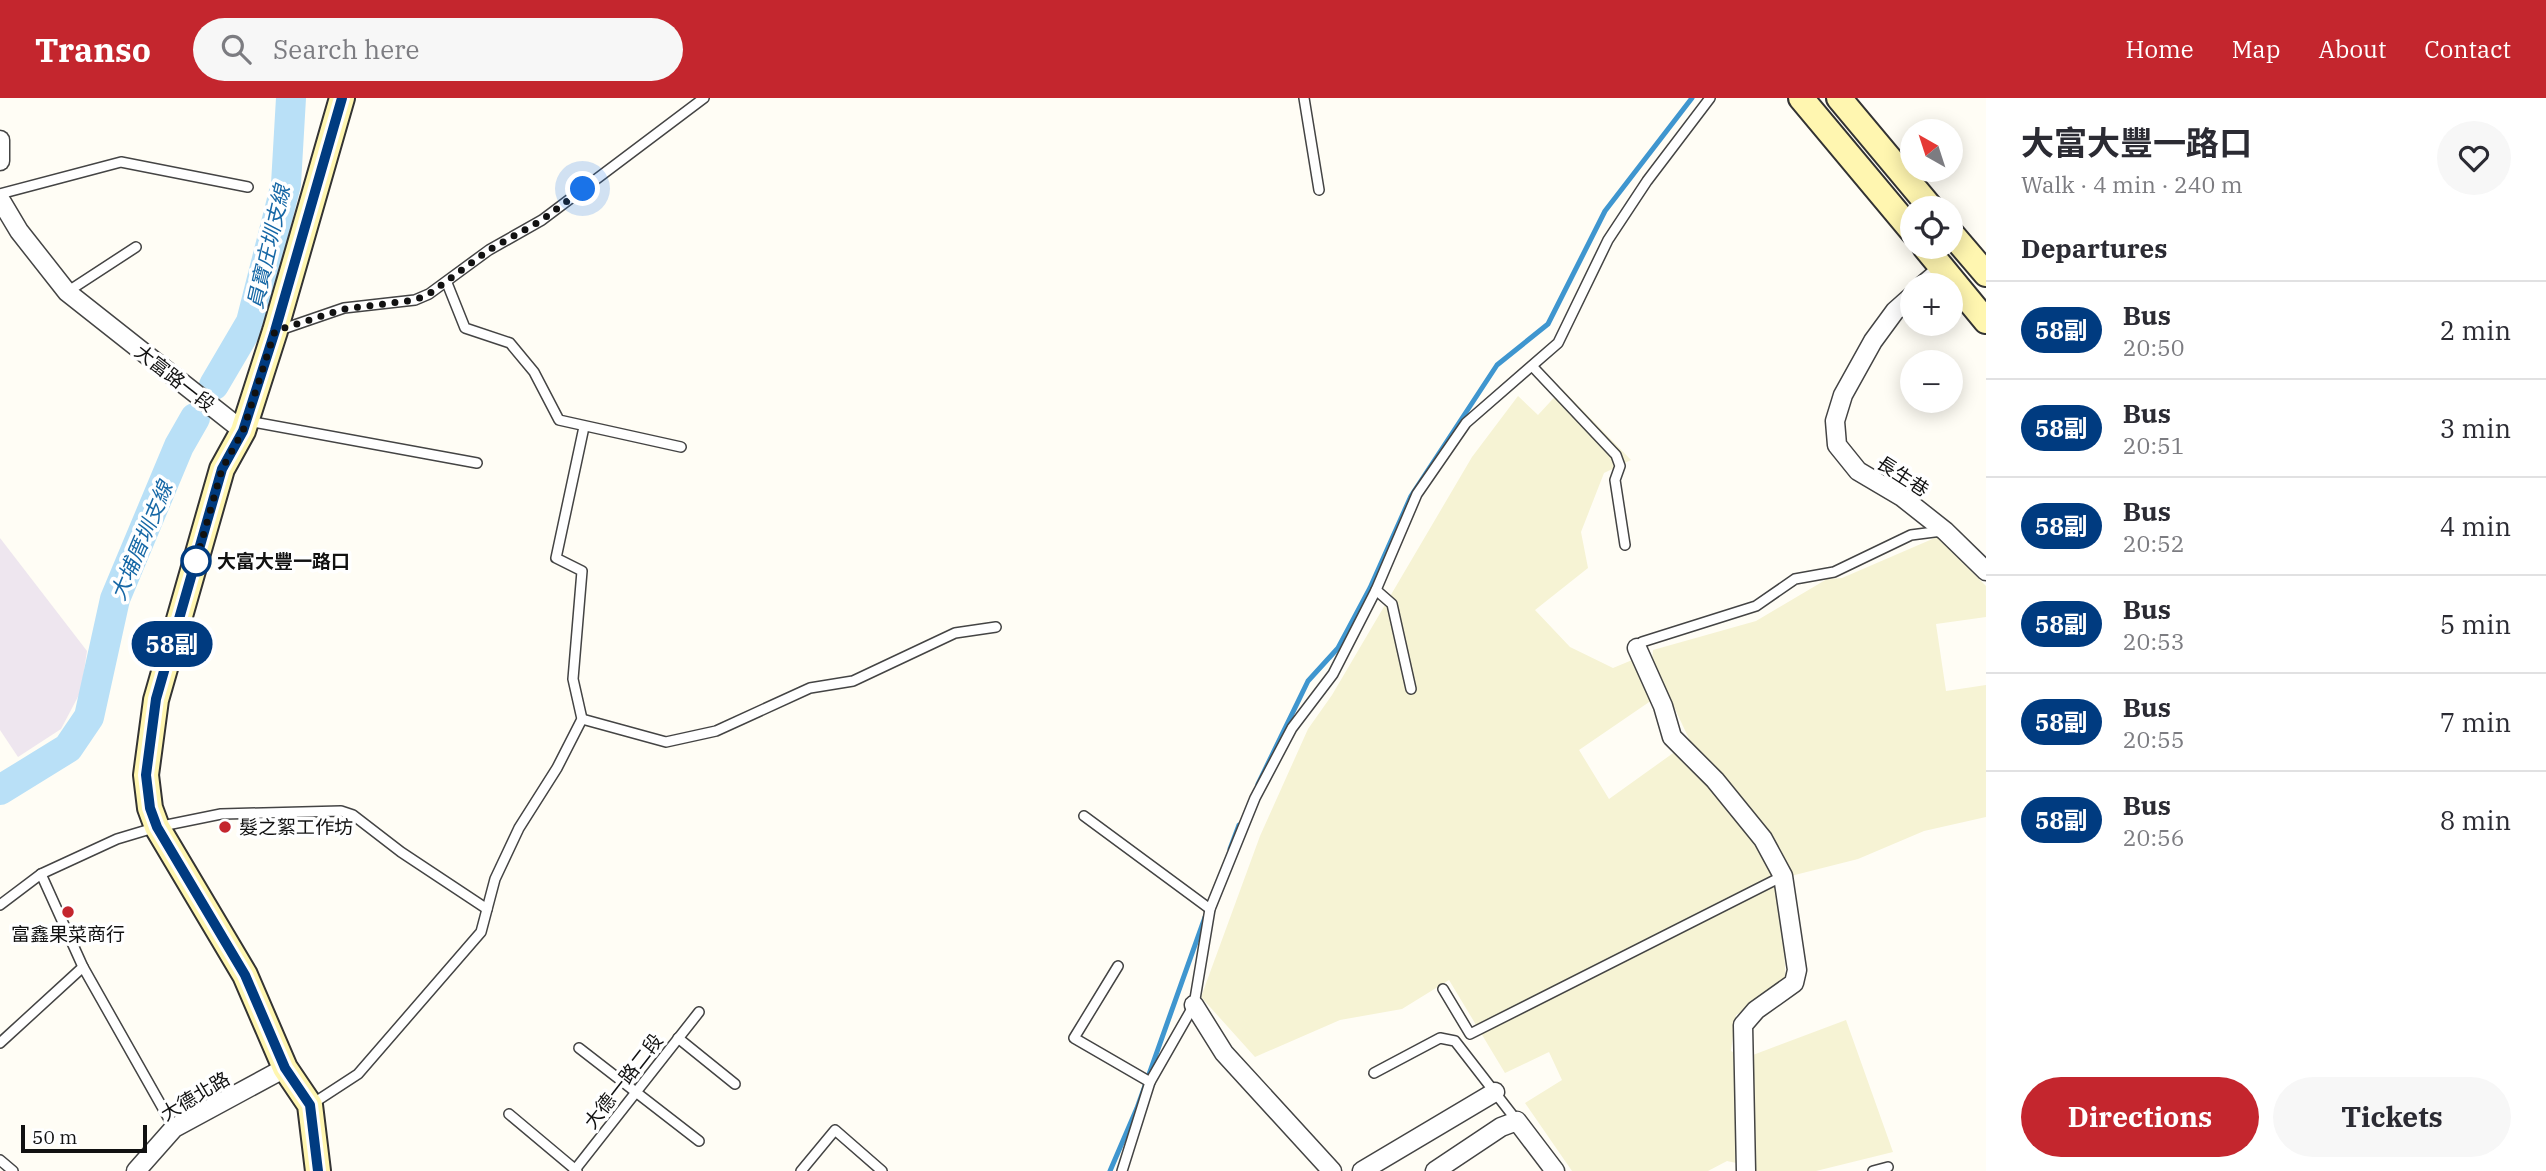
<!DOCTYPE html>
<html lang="en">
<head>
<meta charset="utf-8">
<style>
	body { margin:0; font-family:"IBM Plex Serif","Noto Sans TC",serif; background:#f7f7f7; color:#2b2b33; height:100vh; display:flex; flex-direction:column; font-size:26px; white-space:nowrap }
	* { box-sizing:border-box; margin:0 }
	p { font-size:23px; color:#7c7c81 }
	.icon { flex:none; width:38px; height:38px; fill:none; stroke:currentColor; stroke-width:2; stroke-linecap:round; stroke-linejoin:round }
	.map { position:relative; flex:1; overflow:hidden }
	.sheet { display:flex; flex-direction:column; background:#fff; width:560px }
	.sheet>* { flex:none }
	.badge { padding:0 14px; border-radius:23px; font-size:24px; line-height:46px }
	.needle { width:46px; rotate:321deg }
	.controls { position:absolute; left:1900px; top:21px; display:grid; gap:14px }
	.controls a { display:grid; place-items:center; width:63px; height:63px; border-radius:50%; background:#fff; box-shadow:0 4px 18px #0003; font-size:35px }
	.scale { position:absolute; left:21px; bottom:18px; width:126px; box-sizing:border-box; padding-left:7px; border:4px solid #111; border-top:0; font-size:19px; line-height:24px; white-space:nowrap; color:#111; -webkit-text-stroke:5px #fff; paint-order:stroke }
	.you { position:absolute; width:35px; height:35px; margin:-18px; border:5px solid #fff; border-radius:50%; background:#1a73e8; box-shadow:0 0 0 10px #1a73e833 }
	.map>.badge { position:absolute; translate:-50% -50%; box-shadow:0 0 0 4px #fff }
	h2 { padding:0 35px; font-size:26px; line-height:63px }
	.round { display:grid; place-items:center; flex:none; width:74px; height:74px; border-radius:37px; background:#f7f7f7 }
	.summary { display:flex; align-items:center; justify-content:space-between; height:119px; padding:0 35px }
	h1 { font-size:33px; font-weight:700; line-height:52px }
	.cta { display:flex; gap:14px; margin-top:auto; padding:14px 35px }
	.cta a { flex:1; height:80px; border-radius:42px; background:#c4262e; color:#fff; font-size:28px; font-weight:700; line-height:80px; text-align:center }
	.cta a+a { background:#f7f7f7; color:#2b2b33 }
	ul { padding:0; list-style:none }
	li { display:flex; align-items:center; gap:21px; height:98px; padding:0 35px; border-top:2px solid #e1e1e2 }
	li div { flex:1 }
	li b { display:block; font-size:26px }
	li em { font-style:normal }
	li .badge { min-width:77px; font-weight:700; text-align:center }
	header { display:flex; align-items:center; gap:42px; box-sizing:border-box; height:98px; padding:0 35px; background:#c4262e; color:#fff }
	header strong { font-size:33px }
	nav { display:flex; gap:38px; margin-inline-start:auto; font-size:24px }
	.search { width:490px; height:63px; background:#f7f7f7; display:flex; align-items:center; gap:18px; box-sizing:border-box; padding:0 24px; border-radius:38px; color:#7c7c81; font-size:26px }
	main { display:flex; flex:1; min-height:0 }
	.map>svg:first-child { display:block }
</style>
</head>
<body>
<header>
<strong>Transo</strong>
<div class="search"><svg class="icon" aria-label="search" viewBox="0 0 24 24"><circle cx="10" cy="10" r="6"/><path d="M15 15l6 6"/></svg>Search here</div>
<nav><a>Home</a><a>Map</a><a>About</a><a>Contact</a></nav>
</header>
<main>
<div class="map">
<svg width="1986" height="1073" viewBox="0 0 1986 1073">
	<rect width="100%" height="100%" fill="#fffdf5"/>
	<path fill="#eee6ef" d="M0 440 87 553 81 593 61 631 18 659 0 632Z"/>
	<path fill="#f6f3d4" d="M1562 291 1631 362 1604 375 1581 434 1588 470 1535 512 1570 549 1613 570 1637 560 1655 600 1579 652 1609 701 1690 643 1652 562 1653 552 1756 523 1827 481 1842 480 1937 439 1986 488V519L1936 526 1946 593 1986 587V719L1924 733 1858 761 1779 781 1786 883 1772 897 1736 917 1731 953 1745 960 1846 922 1893 1054 1816 1073H1744L1741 1066 1727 1063 1708 1073H1572L1525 1005 1562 982 1549 954 1505 975 1449 882 1402 911 1340 922 1255 959 1201 899 1260 738 1308 631 1332 597 1472 359 1518 298 1538 317Z"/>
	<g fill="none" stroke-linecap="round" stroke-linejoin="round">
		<g stroke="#3f96cf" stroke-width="5">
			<path d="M1258 686 1308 583 1338 550 1370 490 1411 398 1497 267 1548 226 1605 113 1692 0"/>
			<path d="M1230 751 1239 727"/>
			<path d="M1110 1073 1137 1010 1205 819"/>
		</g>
		<g stroke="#b9e0f7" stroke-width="30">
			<path d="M214 287 251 224 286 86 291 0"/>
			<path d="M0 692 68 650 89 619 115 501 179 348 195 320"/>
		</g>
		<g stroke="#444" stroke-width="12">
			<g id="lane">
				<path d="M1304 0 1319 92"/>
				<path d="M0 96 121 64 248 89"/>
				<path d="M447 185 465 230 510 245 534 274 559 322 681 349"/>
				<path d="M67 194 136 149"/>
				<path d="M280 232 344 210 415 202 429 196 489 152 542 122 704 0"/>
				<path d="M1532 268 1616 357 1620 368 1615 382 1625 447"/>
				<path d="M248 323 477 365"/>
				<path d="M1376 492 1392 506 1411 591"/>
				<path d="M1642 544 1756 508 1795 481 1834 474 1911 437 1942 433"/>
				<path d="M582 621 666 644 716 633 810 590 853 583 955 535 996 529"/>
				<path d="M1084 718 1210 811"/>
				<path d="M41 776 83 869 174 1030"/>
				<path d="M0 807 41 776 117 741 157 729 221 716 341 713 353 717 401 754 487 811"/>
				<path d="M1118 868 1074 940 1150 984"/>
				<path d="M1443 891 1470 936 1783 778"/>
				<path d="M678 940 735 986"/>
				<path d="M0 945 83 869"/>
				<path d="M579 950 699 1043"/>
				<path d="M1374 975 1440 940 1455 943 1517 1023"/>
				<path d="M312 1006 358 976 481 834 495 781 519 730 557 670 582 621 573 581 582 473 556 460 584 329"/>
				<path d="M509 1016 577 1073"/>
				<path d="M0 1062 13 1073"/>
				<path d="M574 1073 699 914"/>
				<path d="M801 1073 835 1032 882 1073"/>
				<path d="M1122 1073 1150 984 1194 907 1210 811 1255 700 1292 630 1333 576 1376 492 1417 396 1466 325 1558 245 1608 142 1647 83 1710 0"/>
				<path d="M1873 1073 1888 1069"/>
			</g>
		</g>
		<g stroke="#444" stroke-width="21">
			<g id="street">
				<path d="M0 42V63"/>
				<path d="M0 101 19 133 67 194 243 333"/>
				<path d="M1923 187 1943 170"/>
				<path d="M1913 197 1895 213 1873 243 1843 297 1835 323 1837 347 1858 373 1902 399 1945 433 1986 473"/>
				<path d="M1637 550 1663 608 1672 639 1715 682 1763 741 1783 778 1797 872 1794 885 1756 912 1743 927 1746 1073"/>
				<path d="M1194 907 1224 955 1332 1073"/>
				<path d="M136 1073 174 1030 285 970"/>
				<path d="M1362 1073 1495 994"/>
				<path d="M1435 1073 1501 1029 1517 1023 1555 1073"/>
			</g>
		</g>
		<g stroke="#333" stroke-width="28">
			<g id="secondary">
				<path d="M1801 0 1913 134"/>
				<path d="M1839 0 1931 110"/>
				<path d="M1951 135 1986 176"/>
				<path d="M1925 149 1986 223"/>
				<path d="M318 1073 310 1007 285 970 245 877 157 729 150 710 146 677 156 602 222 371 243 333 275 233 342 0"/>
			</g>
		</g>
		<use href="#lane" stroke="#fff" stroke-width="9"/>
		<use href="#street" stroke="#fff" stroke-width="18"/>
		<use href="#secondary" stroke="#fff6b0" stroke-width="24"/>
	</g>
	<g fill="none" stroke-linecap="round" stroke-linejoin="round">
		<g stroke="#fff" stroke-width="16">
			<path id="line" d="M318 1073 310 1007 285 970 245 877 157 729 150 710 146 677 156 601 222 371 243 333 275 233 342 0"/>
		</g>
		<use href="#line" stroke="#003b80" stroke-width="10"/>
		<path stroke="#111" stroke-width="7" stroke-dasharray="0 12.6" d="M196 463 193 474 222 371 243 333 275 233 344 211 415 202 429 196 489 152 542 122 583 91"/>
	</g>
	<circle fill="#fff" stroke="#003b80" stroke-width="3.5" cx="196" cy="463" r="14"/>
	<g fill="#c4262e" stroke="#fff" stroke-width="2.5">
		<circle cx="225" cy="729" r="7"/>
		<circle cx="68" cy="814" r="7"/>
	</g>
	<g text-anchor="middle" stroke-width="7" stroke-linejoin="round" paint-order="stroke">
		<g font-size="19" fill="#111" stroke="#fff">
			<text transform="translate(175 280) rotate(38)" y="7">大富路一段</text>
			<text transform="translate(1903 378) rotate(33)" y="7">長生巷</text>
			<text transform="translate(623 983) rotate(-52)" y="7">大德一路二段</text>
			<text transform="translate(195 998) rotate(-31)" y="7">大德北路</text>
		</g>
		<g font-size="19" font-weight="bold" fill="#111" stroke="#fff" text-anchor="start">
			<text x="217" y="470">大富大豐一路口</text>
		</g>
		<g font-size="19" fill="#111" stroke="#fff" text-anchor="start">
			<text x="239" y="736">髮之絮工作坊</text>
			<text x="68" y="843" text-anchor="middle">富鑫果菜商行</text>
		</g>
		<g font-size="21" font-style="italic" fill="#1768a6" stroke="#fff">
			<text transform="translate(269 149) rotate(-77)" y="7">員寶庄圳支線</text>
			<text transform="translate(142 443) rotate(-67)" y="7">大埔厝圳支線</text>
		</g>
	</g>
</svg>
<div class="controls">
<a><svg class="needle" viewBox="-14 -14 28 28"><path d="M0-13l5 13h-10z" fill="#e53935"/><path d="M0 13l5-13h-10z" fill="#7c7c81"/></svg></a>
<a><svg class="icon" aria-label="locate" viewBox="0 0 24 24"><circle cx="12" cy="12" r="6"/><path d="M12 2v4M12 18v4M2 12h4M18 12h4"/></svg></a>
<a>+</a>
<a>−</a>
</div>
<div class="scale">50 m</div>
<div class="you" style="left:583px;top:91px"></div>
<b class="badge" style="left:172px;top:546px;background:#003b80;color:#fff">58副</b>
</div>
<section class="sheet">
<div class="summary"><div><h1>大富大豐一路口</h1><p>Walk · 4 min · 240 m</p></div><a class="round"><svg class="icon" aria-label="heart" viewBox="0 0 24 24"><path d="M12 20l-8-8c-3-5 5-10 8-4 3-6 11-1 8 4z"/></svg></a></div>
<h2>Departures</h2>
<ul>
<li><span class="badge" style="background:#003b80;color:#fff">58副</span><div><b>Bus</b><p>20:50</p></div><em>2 min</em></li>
<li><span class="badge" style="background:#003b80;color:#fff">58副</span><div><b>Bus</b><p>20:51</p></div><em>3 min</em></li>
<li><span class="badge" style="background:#003b80;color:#fff">58副</span><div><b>Bus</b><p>20:52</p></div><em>4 min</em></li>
<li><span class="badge" style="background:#003b80;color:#fff">58副</span><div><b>Bus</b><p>20:53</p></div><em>5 min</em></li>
<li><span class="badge" style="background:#003b80;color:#fff">58副</span><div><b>Bus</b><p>20:55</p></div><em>7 min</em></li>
<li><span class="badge" style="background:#003b80;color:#fff">58副</span><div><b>Bus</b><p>20:56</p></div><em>8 min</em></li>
</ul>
<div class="cta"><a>Directions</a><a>Tickets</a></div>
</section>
</main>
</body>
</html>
